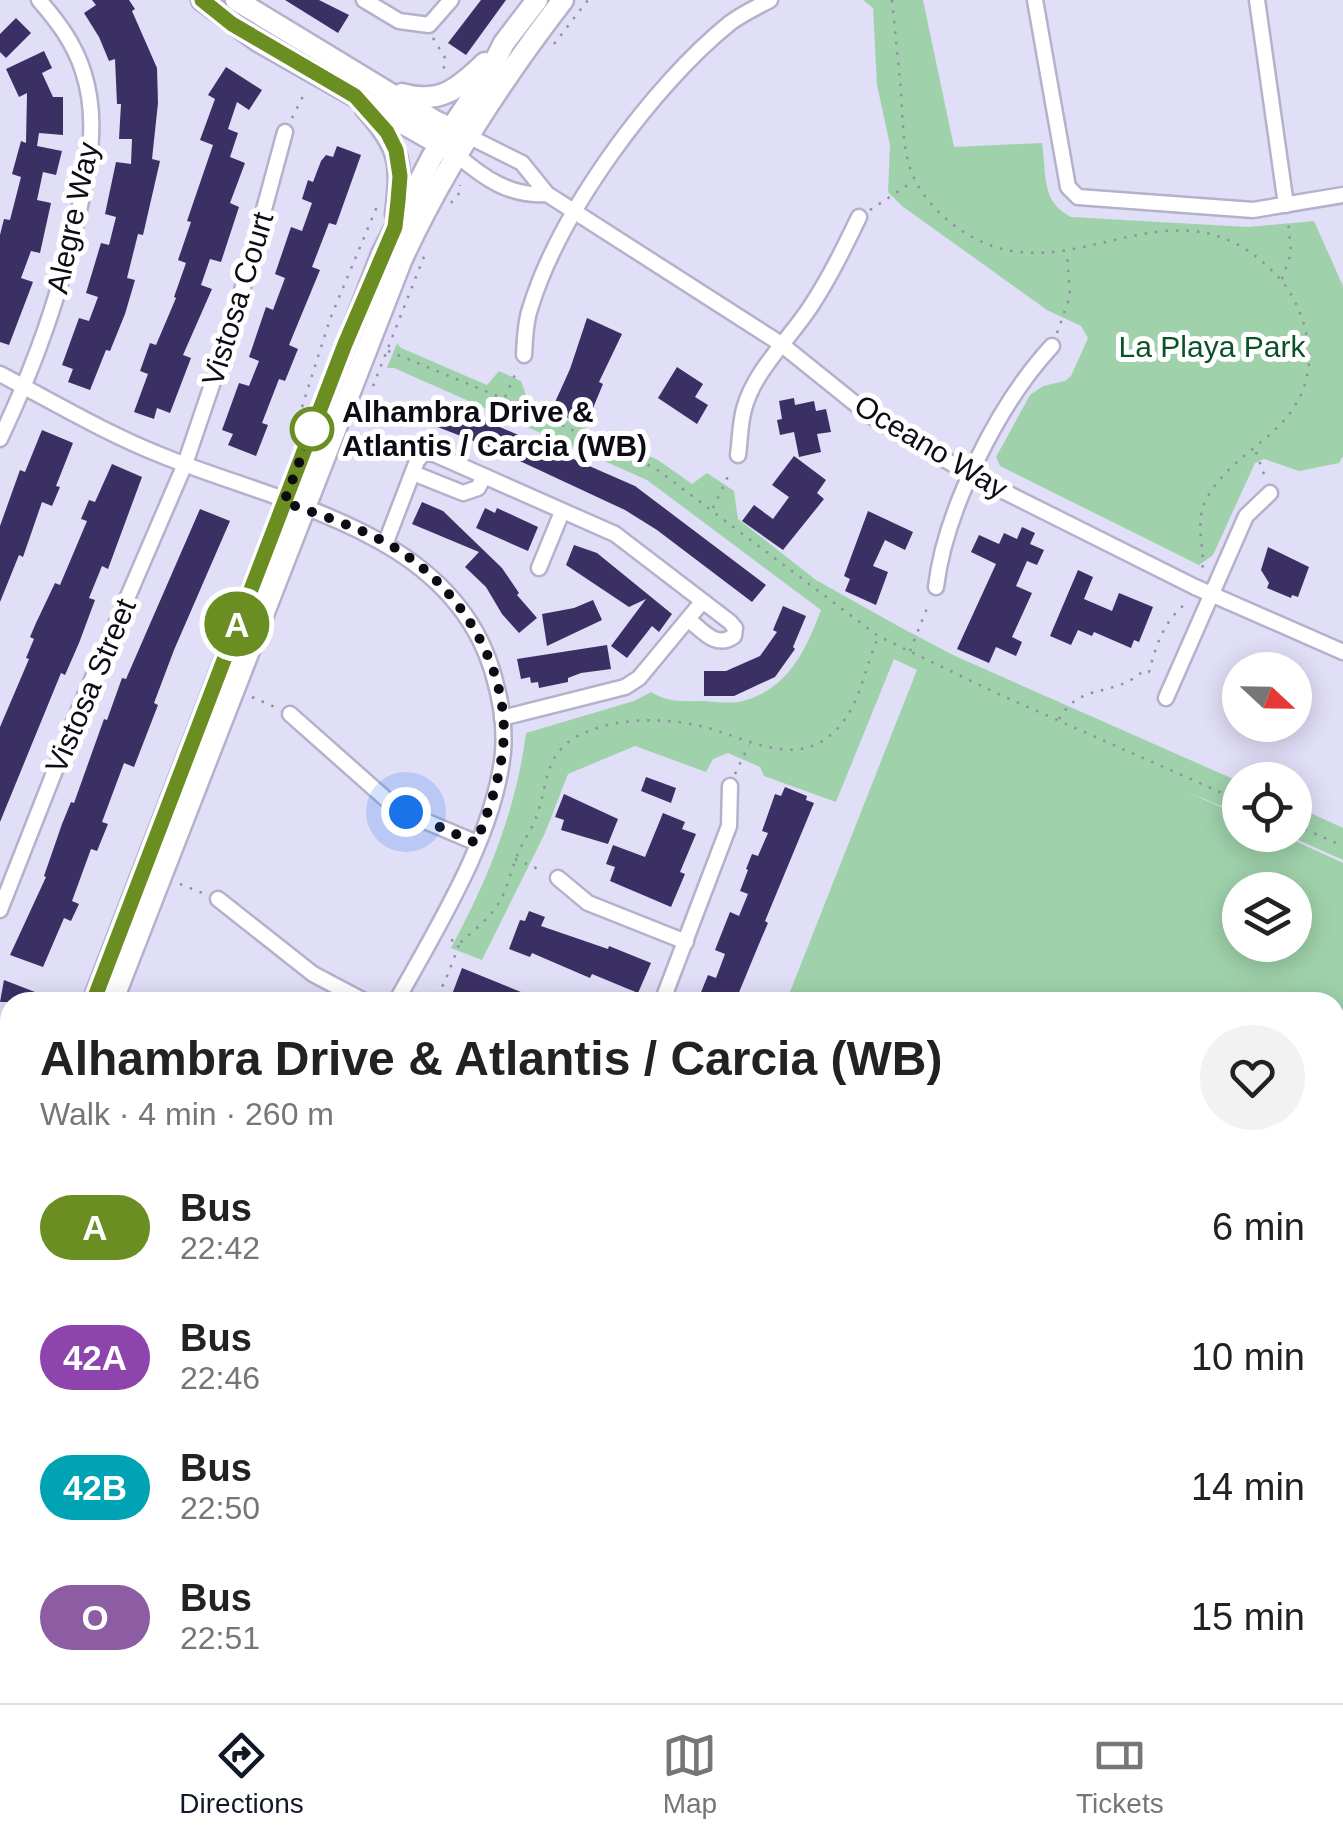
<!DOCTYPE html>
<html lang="en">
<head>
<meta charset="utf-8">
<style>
	body { margin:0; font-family:Helvetica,sans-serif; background:#f2f2f2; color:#222; height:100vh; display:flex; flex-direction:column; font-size:38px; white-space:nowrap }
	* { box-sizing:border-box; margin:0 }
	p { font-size:32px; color:#767676 }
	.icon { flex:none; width:55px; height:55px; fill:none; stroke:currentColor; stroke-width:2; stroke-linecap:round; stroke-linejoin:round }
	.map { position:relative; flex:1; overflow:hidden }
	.details { position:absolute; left:0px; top:992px; width:1345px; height:712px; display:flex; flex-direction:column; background:#fff; border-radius:30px 30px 0 0; box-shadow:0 5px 25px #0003 }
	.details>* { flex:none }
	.badge { padding:0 20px; border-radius:32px; font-size:35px; line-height:65px }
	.needle { width:65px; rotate:112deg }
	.buttons { position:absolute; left:1222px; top:652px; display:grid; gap:20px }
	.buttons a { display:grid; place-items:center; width:90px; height:90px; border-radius:50%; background:#fff; box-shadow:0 5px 25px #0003; font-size:50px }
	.you { position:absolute; width:50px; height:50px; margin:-25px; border:8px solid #fff; border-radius:50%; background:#1a73e8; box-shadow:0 0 0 15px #1a73e833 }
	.map>.badge { position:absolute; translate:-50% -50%; box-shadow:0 0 0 5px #fff }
	.round { display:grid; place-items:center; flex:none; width:105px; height:105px; border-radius:52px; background:#f2f2f2 }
	.head { display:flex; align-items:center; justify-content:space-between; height:170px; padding:0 40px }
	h1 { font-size:48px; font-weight:600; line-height:75px }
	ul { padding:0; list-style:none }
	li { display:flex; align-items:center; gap:30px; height:130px; padding:0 40px }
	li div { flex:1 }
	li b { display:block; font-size:38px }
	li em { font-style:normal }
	li .badge { min-width:110px; font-weight:700; text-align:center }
	.tab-bar { display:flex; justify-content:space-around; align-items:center; height:140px; border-top:2px solid #e0e0e0; background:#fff; font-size:28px; color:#767676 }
	.tab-bar a { display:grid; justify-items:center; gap:5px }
	.tab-bar .on { color:#111827 }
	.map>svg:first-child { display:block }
</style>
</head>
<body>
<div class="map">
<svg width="1343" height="1703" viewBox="0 0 1343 1703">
	<rect width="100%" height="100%" fill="#e1def8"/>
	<g fill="#9fd2ab" fill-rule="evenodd">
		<path d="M863 0H923L954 147 1042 143C1047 174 1040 201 1071 217L1248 227 1314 221 1343 286V456L1339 463 1299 471 1264 459 1255 463 1213 555 1199 565 1000 466 996 457 1030 395 1043 386 1065 381 1071 376 1088 338 1081 326 1047 310 902 206 888 192 890 145 877 85 873 8Z"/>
		<path d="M397 343 401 348 487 385 499 371 521 381 529 404 658 460 692 484 707 473 734 491 738 519 816 580 898 626 955 656 1240 782V814L1188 792 1240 816V835H1282L1343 863V1103L1335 1108V1002H786L917 670 894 659 836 802 764 776 760 767 728 753 713 759 706 772 635 746 568 774 545 833 482 960 451 948C488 879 516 811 526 733L634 701 651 692C668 703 684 701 704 701 716 702 731 704 743 701 788 689 806 650 821 610L647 480 394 368H387ZM1240 890H1295V945H1240Z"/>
		<path d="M1295 806 1343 828V860L1287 835H1295Z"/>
		<path d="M487 1695H1107L1126 1703H484Z"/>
	</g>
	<g fill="#3b3064">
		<path d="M92 0H129L135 9 132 11 157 68 158 103 152 159 160 161 143 235 138 234 127 278 135 280 125 314 110 351 106 350 90 390 68 382 73 369 62 365 79 318 89 321 98 297 86 293 101 243 109 245 116 217 105 214 116 162 131 164 132 139H119L121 104H117L115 59 109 61 99 37 84 13 96 5Z"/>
		<path d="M285 0H319L349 15 338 33Z"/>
		<path d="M481 0H506L466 55 448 43Z"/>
		<path d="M16 18 31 33 6 58 0 52V34Z"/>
		<path d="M44 51 52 68 42 73 53 97H63V135L39 133 37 146 62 151 56 175 43 172 37 200 51 203 40 253 31 251 21 278 33 282 9 345 0 342V235L4 219 10 220 21 177 12 174 21 141 26 143 27 93 19 97 6 69Z"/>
		<path d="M226 67 262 90 249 110 237 102 228 129 238 133 230 157 245 163 230 203 239 207 221 262 210 259 201 285 212 289 183 355 191 358 170 413 157 408 154 419 134 412 148 374 140 371 150 343 156 345 176 298 174 297 186 263 178 260 191 222 187 221 213 145 200 140 215 99 208 95Z"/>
		<path d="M337 146 361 155 336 225 329 223 312 267 320 270 289 345 298 349 285 381 279 379 262 423 268 425 256 456 228 445 233 434 222 430 239 383 249 386 259 361 249 357 266 307 273 310 285 278 275 274 291 227 302 231 312 203 302 199 308 180 313 182 321 161 326 155 333 157Z"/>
		<path d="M587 318 622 334 599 382 603 384 588 420 574 414 572 420 551 411 570 369Z"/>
		<path d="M677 367 703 384 695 397 708 405 697 424 658 398Z"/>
		<path d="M794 398 795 405 814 401 816 411 826 409 831 432 817 434 821 452 799 457 794 432 780 435 777 420 782 419 779 401Z"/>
		<path d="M445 403 635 486 766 585 752 602 657 530 625 510 492 448 435 426Z"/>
		<path d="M42 430 73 443 56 486 60 487 52 506 42 502 23 557 19 555 0 602V526L20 470 25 472Z"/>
		<path d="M794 456 826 480 817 493 824 499 783 550 742 521 754 505 773 519 789 497 772 485Z"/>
		<path d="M112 464 142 477 108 569 102 566 89 598 95 600 79 643 65 675 61 673 0 822V727L29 659 26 658 34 639 30 637 36 623 55 583 60 585 87 521 81 519 89 500 95 502Z"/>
		<path d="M422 502 443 511 502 568 519 593 517 595 537 618 519 633 502 614 486 587 465 567 479 552 412 524Z"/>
		<path d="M485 508 495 513 497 508 538 527 528 551 476 528Z"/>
		<path d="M200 509 230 521 174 650 154 703 158 705 134 767 124 763 102 822 108 824 97 851 91 849 72 901 79 904 71 921 64 918 43 967 10 955 46 877 44 876 62 824 71 802 74 803 104 719 107 720 122 678 126 679Z"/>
		<path d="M868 511 913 532 905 550 885 540 873 566 888 572 876 605 845 591 850 579 844 576Z"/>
		<path d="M1022 527 1035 533 1030 544 1044 550 1037 565 1027 561 1016 586 1032 593 1012 637 1022 642 1016 656 996 647 989 663 957 649 996 564 971 552 979 535 999 544 1004 533 1017 539Z"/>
		<path d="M574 545 597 553 672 614 659 632 652 626 627 658 611 646 646 599 629 607 566 565Z"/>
		<path d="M1268 547 1309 567 1298 597 1292 595 1291 598 1267 588 1269 583 1261 570Z"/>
		<path d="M1078 570 1093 577 1084 599 1112 611 1119 593 1153 607 1139 642 1134 640 1131 648 1094 632 1092 636 1078 630 1071 645 1050 636Z"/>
		<path d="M593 600 602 620 547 646 542 614 574 608Z"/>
		<path d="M783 606 806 616 793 647 795 649 775 677 734 696H704V671H726L760 656 777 632 773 630Z"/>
		<path d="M607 645 611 669 581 673 568 678V682L539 688 538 682 531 683 530 677 521 679 517 659Z"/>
		<path d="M646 777 676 788 671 803 641 791Z"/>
		<path d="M785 787 807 796 806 800 814 803 765 921 768 923 759 944 735 1002H697L708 975 716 978 725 954 715 950 730 912 739 916 748 894 740 891 748 870 746 869 752 854 758 856 768 833 762 831 775 794 781 796Z"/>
		<path d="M564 794 618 819 608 844 561 830 564 820 555 817Z"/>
		<path d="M663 813 685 822 682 829 696 834 680 872 685 874 671 907 610 881 615 867 606 864 613 845 645 857Z"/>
		<path d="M529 911 545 917 541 926 608 949 609 946 651 963 638 993 592 974 590 978 532 953 530 957 509 949 520 920 525 921Z"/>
		<path d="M462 968 543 1001V1002H466L451 997Z"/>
		<path d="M4 980 35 992 31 1002H0Z"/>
	</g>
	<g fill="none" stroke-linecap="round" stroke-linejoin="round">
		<g stroke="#b4b1cb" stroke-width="19">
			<g id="minor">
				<path d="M364 0 399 21 429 25 451 0"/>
				<path d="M1035 0 1068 187 1078 197 1253 210 1343 195"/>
				<path d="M1257 0 1286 205"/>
				<path d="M468 136 522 163 547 194 781 344 868 414 971 475 1195 587 1343 652"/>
				<path d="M456 154C483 178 511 197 547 194"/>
				<path d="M524 355C525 340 525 323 530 309 559 213 652 86 730 23 742 14 757 7 770 0"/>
				<path d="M0 374C53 402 107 434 163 456 284 505 455 532 494 677 501 701 505 728 503 752 495 836 436 929 396 1002"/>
				<path d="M0 439C36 363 59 297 78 215 89 166 99 120 83 71 74 43 58 22 39 0"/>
				<path d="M738 455C740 440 740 424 744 409 755 369 789 340 811 306 830 277 844 248 859 217"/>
				<path d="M413 473 463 493 478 488 484 476"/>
				<path d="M386 542 417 461 423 454 432 453 615 534 730 622 735 628 734 636C716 649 703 631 689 620"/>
				<path d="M539 568 562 512"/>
				<path d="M936 587C945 510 999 403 1052 346"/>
				<path d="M1166 698 1246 516 1270 493"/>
				<path d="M290 714 387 800 406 813 477 843"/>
				<path d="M502 718 625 687 639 678 702 602"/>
				<path d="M558 878 588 903 686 942"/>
				<path d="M218 899 313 974 366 1002"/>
				<path d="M0 910 76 717 185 464 234 320 285 132"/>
				<path d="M662 1002 729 826 730 786"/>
			</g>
		</g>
		<g stroke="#b4b1cb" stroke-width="25">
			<g id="secondary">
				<path d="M202 0 258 41 448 149"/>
				<path d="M236 0 435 121 462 134"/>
				<path d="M402 94C440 105 459 88 485 63"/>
				<path d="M366 109C401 148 402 163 396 214"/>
				<path d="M93 1002 382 254 432 157 491 69 504 43 537 0"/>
				<path d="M112 1002 401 261C444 167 500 82 563 0"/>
				<path d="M0 1248 10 1219"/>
				<path d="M0 1320 10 1279"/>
				<path d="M0 1611 10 1690"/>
			</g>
		</g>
		<g stroke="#918fa2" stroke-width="2.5" stroke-dasharray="2.5 8" stroke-linecap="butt">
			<path d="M892 0C895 30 898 60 901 91 903 119 902 154 915 180 924 199 944 219 961 230 1070 305 1174 161 1280 279 1298 299 1311 336 1309 363 1302 435 1237 444 1207 498 1193 523 1206 548 1202 572"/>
			<path d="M433 38 445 58 443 75"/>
			<path d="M554 44 588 0"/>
			<path d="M292 118 305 92"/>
			<path d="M451 203 461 191 460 185"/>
			<path d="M870 210 914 181"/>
			<path d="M1282 279 1291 253 1288 219"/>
			<path d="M1057 333 1070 296 1067 254"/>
			<path d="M388 351 505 399 655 468 878 636 994 692 1240 801"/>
			<path d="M373 386 425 254"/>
			<path d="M505 397 518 368"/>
			<path d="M302 407 330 319 378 204"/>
			<path d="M1256 452 1265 477"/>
			<path d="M713 508 731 470"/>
			<path d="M910 651 929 603"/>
			<path d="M252 697 277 708"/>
			<path d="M1059 719C1081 681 1112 699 1143 671L1149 672C1156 645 1165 618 1188 602"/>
			<path d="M735 774 749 745"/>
			<path d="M1295 825 1343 846"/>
			<path d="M515 859 543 871"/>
			<path d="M180 884 205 894"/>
			<path d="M451 940 460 943C474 930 492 917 501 899 508 886 511 870 517 856 522 842 532 830 537 815 548 785 544 755 576 737 610 718 658 717 696 725 746 735 800 777 843 722 861 699 866 664 878 638"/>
			<path d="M428 1002 444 984 459 945"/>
			<path d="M1335 1159 1343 1155"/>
			<path d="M0 1194 10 1169"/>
			<path d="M10 1365 5 1472 10 1555"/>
			<path d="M1335 1384 1343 1398"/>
			<path d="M31 1695V1703"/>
			<path d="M50 1695 51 1703"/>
			<path d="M186 1695V1703"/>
			<path d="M258 1695 280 1703"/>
		</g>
		<use href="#minor" stroke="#fff" stroke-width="14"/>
		<use href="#secondary" stroke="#fff" stroke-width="20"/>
	</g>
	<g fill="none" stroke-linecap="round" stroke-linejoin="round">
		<g stroke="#fff" stroke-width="22">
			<path id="line" d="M93 1002 345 344 395 227 398 201 400 176 396 150 387 132 355 96 232 24 202 0"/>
		</g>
		<use href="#line" stroke="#6b8e23" stroke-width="15"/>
		<path stroke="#0d0c14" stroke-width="10" stroke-dasharray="0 18" d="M312 429 284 502C317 514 352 525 383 541 457 580 515 670 502 755 498 785 487 815 476 843L406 812"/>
	</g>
	<circle fill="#fff" stroke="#6b8e23" stroke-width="5" cx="312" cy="429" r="20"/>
	<g text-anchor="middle" stroke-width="10" stroke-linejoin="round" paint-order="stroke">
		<g font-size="30" fill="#0d0c14" stroke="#fff">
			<text transform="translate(73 218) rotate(-78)" y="10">Alegre Way</text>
			<text transform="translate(238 299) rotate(-73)" y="10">Vistosa Court</text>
			<text transform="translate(931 447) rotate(31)" y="10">Oceano Way</text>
			<text transform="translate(91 686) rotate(-67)" y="10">Vistosa Street</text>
		</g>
		<g font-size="30" fill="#0c5229" stroke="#fff">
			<text x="1212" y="357">La Playa Park</text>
		</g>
		<g font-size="30" font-weight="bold" fill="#0d0c14" stroke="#fff" text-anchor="start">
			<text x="342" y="422">Alhambra Drive &amp;<tspan x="342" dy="34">Atlantis / Carcia (WB)</tspan></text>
		</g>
	</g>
</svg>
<div class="buttons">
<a><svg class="needle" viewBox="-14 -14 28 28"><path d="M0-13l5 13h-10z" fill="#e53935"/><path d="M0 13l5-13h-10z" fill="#767676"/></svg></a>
<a><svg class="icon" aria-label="locate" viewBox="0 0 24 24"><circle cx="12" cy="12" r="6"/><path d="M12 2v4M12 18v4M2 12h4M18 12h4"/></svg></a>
<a><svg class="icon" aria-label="layers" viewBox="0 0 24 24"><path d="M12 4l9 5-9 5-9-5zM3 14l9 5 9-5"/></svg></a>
</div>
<div class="you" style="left:406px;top:812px"></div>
<b class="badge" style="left:237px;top:624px;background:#6b8e23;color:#fff">A</b>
<section class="details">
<div class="head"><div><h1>Alhambra Drive &amp; Atlantis / Carcia (WB)</h1><p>Walk · 4 min · 260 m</p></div><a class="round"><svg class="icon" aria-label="heart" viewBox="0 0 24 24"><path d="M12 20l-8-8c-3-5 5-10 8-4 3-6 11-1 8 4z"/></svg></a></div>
<ul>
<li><span class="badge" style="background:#6b8e23;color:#fff">A</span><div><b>Bus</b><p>22:42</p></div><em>6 min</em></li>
<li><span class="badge" style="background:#8e44ad;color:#fff">42A</span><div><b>Bus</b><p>22:46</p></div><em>10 min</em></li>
<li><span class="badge" style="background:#00a3b4;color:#fff">42B</span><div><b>Bus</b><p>22:50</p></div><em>14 min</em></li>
<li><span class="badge" style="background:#8c5da3;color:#fff">O</span><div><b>Bus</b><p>22:51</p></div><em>15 min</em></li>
</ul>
</section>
</div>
<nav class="tab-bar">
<a class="on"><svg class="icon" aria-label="directions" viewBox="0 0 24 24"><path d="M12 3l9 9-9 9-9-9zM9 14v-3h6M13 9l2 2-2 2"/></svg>Directions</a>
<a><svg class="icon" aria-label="map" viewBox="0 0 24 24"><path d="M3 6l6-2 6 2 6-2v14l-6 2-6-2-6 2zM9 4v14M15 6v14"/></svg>Map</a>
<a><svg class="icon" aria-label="tickets" viewBox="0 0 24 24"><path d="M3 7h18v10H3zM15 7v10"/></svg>Tickets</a>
</nav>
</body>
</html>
